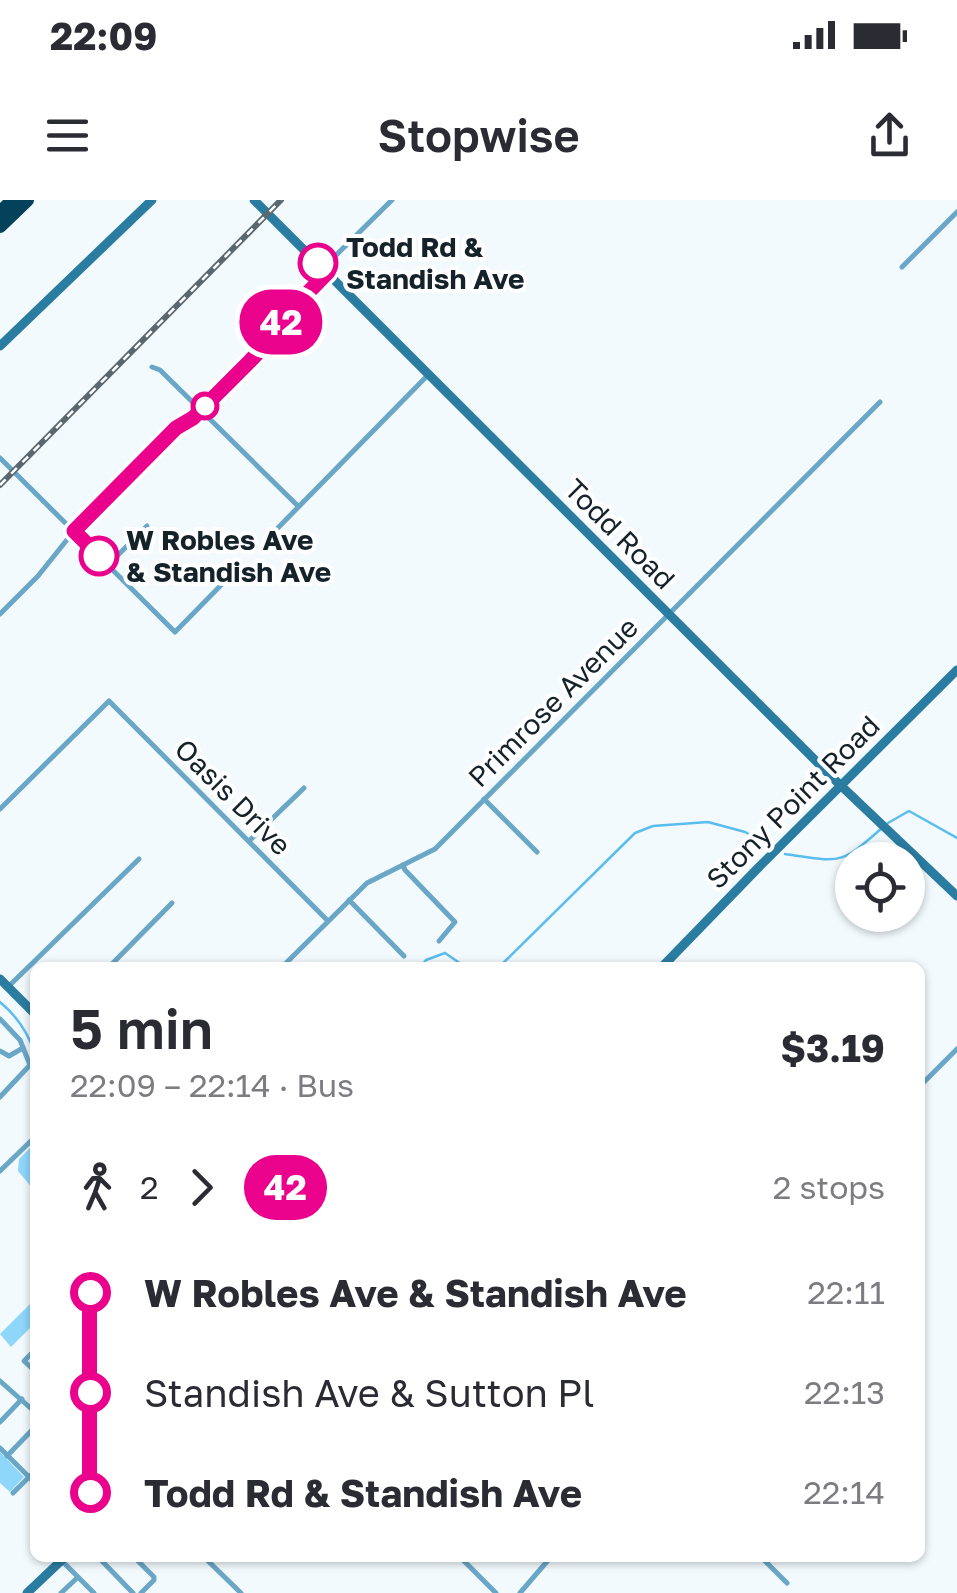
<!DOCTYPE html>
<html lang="en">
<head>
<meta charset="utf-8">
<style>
	body { margin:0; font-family:"Golos Text",sans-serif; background:#f2f2f3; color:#2b2b33; height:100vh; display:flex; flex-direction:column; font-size:38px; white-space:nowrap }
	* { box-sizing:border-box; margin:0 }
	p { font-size:32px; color:#7c7c81 }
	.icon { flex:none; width:55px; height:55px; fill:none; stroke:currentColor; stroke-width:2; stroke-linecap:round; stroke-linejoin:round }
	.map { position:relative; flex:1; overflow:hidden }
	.drawer { position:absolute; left:30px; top:762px; width:895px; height:600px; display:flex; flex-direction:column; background:#fff; border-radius:15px; box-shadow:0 2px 8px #0004 }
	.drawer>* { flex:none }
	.badge { padding:0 20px; border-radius:32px; font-size:35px; line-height:65px }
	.controls { position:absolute; left:835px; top:642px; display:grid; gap:20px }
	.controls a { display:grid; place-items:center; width:90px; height:90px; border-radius:50%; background:#fff; box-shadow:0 2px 8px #0004; font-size:50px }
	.map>.badge { position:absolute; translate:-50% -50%; box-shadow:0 0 0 5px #fff }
	.legs { display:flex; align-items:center; gap:15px; height:110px; padding:0 40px; font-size:32px }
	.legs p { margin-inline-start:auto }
	.head { display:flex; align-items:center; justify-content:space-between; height:170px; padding:0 40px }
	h1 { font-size:55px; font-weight:600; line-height:75px }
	ul { padding:0 40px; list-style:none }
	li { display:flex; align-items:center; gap:35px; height:100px; font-size:38px }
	li i { display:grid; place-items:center; width:15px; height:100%; margin:0 12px; background:currentColor }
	li i::after { content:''; width:25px; height:25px; margin:-12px; border:8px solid; border-radius:50%; background:#fff }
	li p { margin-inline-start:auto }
	li:first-child i { background:linear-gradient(#0000 50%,currentColor 0) }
	li:last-child i { background:linear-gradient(currentColor 50%,#0000 0) }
	.status { display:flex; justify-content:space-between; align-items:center; height:70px; padding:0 50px; background:#fff; direction:ltr }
	.status svg { height:28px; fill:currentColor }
	header { display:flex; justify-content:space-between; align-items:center; height:130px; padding:0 40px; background:#fff; font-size:45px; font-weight:600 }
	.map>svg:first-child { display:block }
</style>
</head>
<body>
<div class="status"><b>22:09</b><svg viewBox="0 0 49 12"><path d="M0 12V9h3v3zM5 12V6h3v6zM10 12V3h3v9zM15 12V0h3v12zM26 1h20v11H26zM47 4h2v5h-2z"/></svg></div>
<header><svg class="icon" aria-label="menu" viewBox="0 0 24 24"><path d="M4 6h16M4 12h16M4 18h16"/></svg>Stopwise<svg class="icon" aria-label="share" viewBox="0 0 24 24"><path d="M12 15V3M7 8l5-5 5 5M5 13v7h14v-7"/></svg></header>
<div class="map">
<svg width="957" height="1393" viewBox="0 0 957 1393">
	<rect width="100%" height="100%" fill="#f2fafe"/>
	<g fill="#8fd6fb">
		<path d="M35 943V990H34L18 971 19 959Z"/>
		<path d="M35 1099V1123L11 1147 0 1134Z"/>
		<path d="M0 1252 24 1277 10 1292 0 1283Z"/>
	</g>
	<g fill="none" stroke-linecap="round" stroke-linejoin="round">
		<g stroke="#5abdee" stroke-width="2.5">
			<path d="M888 623 909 611 957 638"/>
			<path d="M785 654C841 662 839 666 882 628"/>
			<path d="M419 768 426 760 445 753 467 768"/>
			<path d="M498 768 635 633 653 626 708 622 745 632 768 644"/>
			<path d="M0 802C17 816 28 832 35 854"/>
		</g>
		<g stroke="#6aa7c7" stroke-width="5">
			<path d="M902 67 957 12"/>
			<path d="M323 68 392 0"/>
			<path d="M152 167 160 170 298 306"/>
			<path d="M0 258 175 432 232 374"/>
			<path d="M268 338 427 176"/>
			<path d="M108 365 147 326"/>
			<path d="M0 414 38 376 74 331 176 228 193 218 250 161 270 140 281 122 295 105 326 75"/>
			<path d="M484 599 537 652"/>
			<path d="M0 609 109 501 328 721"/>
			<path d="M249 641 304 588"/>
			<path d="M403 665 405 670 455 722 439 741"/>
			<path d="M349 700 404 756"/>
			<path d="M108 768 172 703"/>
			<path d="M281 768 367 683 435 649 880 202"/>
			<path d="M8 787 139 659"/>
			<path d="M0 819 20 840 30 865 0 897"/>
			<path d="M0 851 9 856 23 848"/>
			<path d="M920 886 957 849"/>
			<path d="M0 971 35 937"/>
			<path d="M35 1150 24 1161 35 1171"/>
			<path d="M0 1181 35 1212"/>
			<path d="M0 1222 22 1199"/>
			<path d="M0 1248 35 1283"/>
			<path d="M7 1256 35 1227"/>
			<path d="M13 1293 35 1271"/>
			<path d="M99 1358 133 1393"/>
			<path d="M135 1358 154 1377V1380L141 1393"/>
			<path d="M205 1358 241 1393"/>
			<path d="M461 1358 496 1393"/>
			<path d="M762 1358 787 1383"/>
			<path d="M61 1360 94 1393"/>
			<path d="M61 1393 77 1378"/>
			<path d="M520 1393 550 1358"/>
		</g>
		<g stroke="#2b7ca1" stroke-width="9">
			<path d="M254 0 836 581 957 696"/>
			<path d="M0 146 152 0"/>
			<path d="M661 768 758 668 957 470"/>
			<path d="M0 779 35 814"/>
			<path d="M27 1393 64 1358"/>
		</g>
		<g stroke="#04415a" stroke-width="14">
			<path d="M0 13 13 0"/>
			<path d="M0 26 27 0"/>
		</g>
		<g stroke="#5b676e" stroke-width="6">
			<path id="rail" d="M0 285 281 0"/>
		</g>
		<use href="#rail" stroke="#fff" stroke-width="2.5" stroke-dasharray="8" stroke-linecap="butt"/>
	</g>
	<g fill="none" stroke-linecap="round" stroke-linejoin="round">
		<g stroke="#fff" stroke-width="22">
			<path id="line-1" d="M99 356 74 331 176 228 193 218 250 161 270 140 281 122 296 105 328 72 318 63"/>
		</g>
		<use href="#line-1" stroke="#ea028c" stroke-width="15"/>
	</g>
	<g fill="#fff" stroke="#ea028c" stroke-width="5">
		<circle cx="318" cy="63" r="18"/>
		<circle cx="205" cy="206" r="12"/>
		<circle cx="99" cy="356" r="18"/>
	</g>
	<g text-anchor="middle" stroke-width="8" stroke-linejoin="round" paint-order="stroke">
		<g font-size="28" font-weight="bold" fill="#14222a" stroke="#fff" text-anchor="start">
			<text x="346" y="57">Todd Rd &amp;<tspan x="346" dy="32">Standish Ave</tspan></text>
			<text x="126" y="350">W Robles Ave<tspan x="126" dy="32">&amp; Standish Ave</tspan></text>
		</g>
		<g font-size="28" fill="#14222a" stroke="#fff">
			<text transform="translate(620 334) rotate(45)" y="10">Todd Road</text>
			<text transform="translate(553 502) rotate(-45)" y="10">Primrose Avenue</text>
			<text transform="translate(233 597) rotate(45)" y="10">Oasis Drive</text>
			<text transform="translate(793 602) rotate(-45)" y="10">Stony Point Road</text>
		</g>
	</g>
</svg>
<div class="controls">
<a><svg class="icon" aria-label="locate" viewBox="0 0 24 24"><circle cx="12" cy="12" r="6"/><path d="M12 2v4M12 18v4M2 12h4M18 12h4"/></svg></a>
</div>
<b class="badge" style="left:281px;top:122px;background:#ea028c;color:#fff">42</b>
<section class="drawer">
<div class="head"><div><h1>5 min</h1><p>22:09 – 22:14 · Bus</p></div><b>$3.19</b></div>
<div class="legs"><svg class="icon" aria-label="walk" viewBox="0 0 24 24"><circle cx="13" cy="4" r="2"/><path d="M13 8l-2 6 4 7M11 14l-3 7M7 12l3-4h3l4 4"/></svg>2<svg class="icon" aria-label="forward" viewBox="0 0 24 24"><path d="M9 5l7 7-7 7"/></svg><b class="badge" style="background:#ea028c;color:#fff">42</b><p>2 stops</p></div>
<ul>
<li><i style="color:#ea028c"></i><b>W Robles Ave &amp; Standish Ave</b><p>22:11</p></li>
<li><i style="color:#ea028c"></i><span>Standish Ave &amp; Sutton Pl</span><p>22:13</p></li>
<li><i style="color:#ea028c"></i><b>Todd Rd &amp; Standish Ave</b><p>22:14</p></li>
</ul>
</section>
</div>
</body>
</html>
